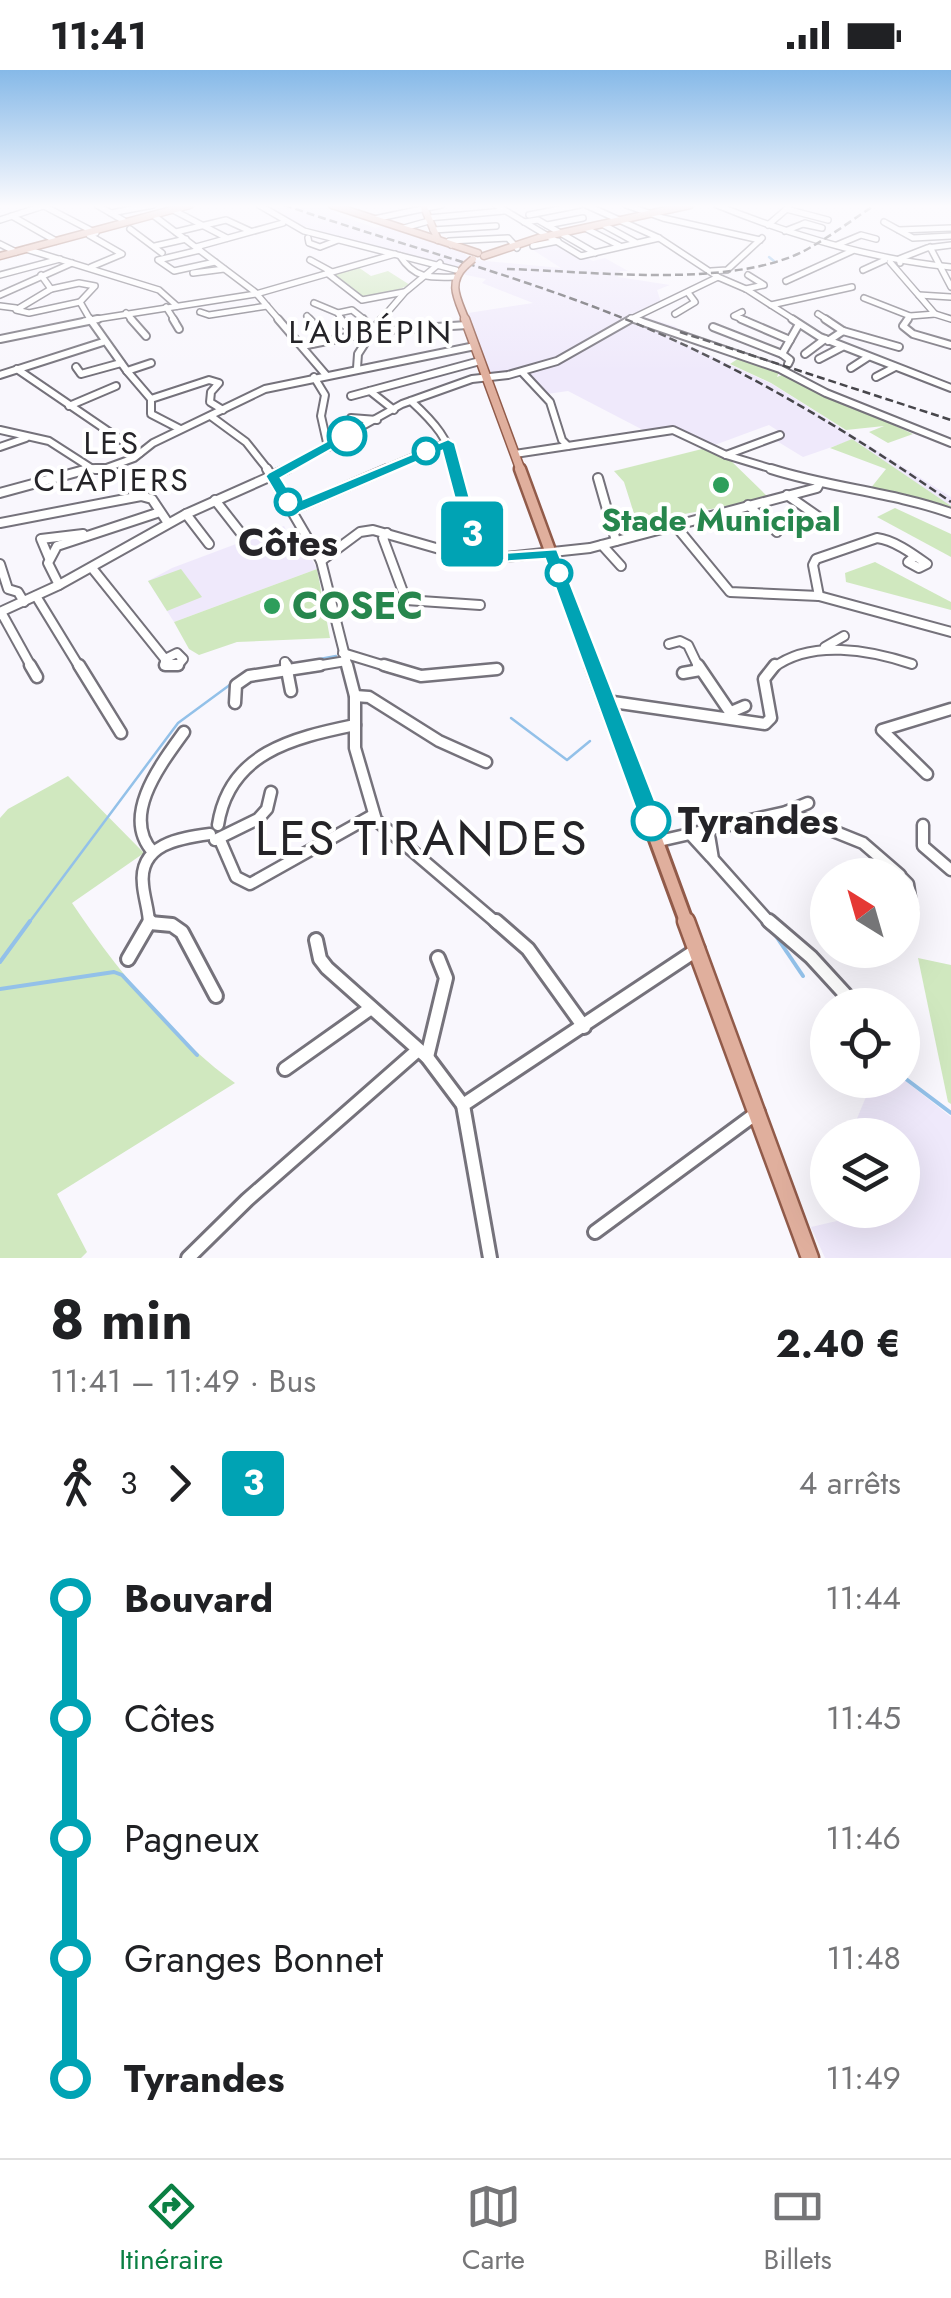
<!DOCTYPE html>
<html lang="fr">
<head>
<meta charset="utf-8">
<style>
	body { margin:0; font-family:Jost,sans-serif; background:#f6f6f6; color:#202124; height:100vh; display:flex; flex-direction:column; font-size:38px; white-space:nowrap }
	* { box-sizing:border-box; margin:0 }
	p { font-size:32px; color:#757577 }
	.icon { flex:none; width:55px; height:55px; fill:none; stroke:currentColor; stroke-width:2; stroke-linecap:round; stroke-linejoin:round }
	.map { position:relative; height:1188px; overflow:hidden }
	.sheet { display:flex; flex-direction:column; background:#fff; flex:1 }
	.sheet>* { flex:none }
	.badge { padding:0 20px; border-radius:8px; font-size:35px; line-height:65px }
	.needle { width:65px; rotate:323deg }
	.buttons { position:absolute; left:810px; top:788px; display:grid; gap:20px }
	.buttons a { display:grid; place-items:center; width:110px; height:110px; border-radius:50%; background:#fff; box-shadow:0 10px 40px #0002; font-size:50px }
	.map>.badge { position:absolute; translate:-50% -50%; box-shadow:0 0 0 5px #fff }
	.legs { display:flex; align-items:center; gap:15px; height:110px; padding:0 50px; font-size:32px }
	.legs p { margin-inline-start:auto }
	.summary { display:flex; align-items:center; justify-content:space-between; height:170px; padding:0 50px }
	h1 { font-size:55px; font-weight:700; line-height:75px }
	ul { padding:0 50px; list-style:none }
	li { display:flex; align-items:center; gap:35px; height:120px; font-size:38px }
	li i { display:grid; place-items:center; width:15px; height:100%; margin:0 12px; background:currentColor }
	li i::after { content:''; width:25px; height:25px; margin:-12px; border:8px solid; border-radius:50%; background:#fff }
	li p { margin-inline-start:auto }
	li:first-child i { background:linear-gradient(#0000 50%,currentColor 0) }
	li:last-child i { background:linear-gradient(currentColor 50%,#0000 0) }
	.status { display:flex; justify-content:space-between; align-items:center; height:70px; padding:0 50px; background:#fff; direction:ltr }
	.status svg { height:28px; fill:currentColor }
	.tab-bar { display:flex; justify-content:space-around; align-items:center; height:140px; border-top:2px solid #e0e0e0; background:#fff; font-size:28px; color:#757577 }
	.tab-bar a { display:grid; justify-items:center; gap:5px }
	.tab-bar .on { color:#0b8043 }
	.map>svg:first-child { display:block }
</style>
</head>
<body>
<div class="status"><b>11:41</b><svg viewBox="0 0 49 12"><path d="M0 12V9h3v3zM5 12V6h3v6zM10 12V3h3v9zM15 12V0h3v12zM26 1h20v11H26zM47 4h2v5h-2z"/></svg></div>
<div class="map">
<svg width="951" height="1188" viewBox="0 0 951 1188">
	<rect width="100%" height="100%" fill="#f9f7fd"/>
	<g fill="#efe9fb">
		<path d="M263 135H314L336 141 339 142 336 144 376 158 386 154 423 166 463 182 470 189 456 198 352 174 276 145Z"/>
		<path d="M556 172 593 191 605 188 628 201H620L618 207 670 215 657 220 661 232 635 244 677 257 671 261 630 249 772 314 946 424 951 427V436L852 370 803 387 775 370 786 366 769 355 712 376 674 357 645 361 568 321 547 324 528 304 592 276 628 253 537 297 491 305 468 243 533 233 482 213 486 209 461 204 475 190 561 198 530 178Z"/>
		<path d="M284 456 298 483 310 486 317 499 174 552 148 511 172 498Z"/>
		<path d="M903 1009 951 1047V1188H825L811 1157 854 1147 857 1140H902V1065H856V1051L873 1010Z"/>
	</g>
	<g fill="#d0e8bf">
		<path d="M358 197 371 206 388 201 410 215 375 228 362 226 334 205Z"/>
		<path d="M742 286 779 302 777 307 784 304 913 364 888 373 869 362 884 356 846 360 771 313 730 294Z"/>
		<path d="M852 369 951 436V439L912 426 870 419 886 399 830 378Z"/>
		<path d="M706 378 727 387 769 428 637 453 624 412 614 401Z"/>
		<path d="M895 438 951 464V487L877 447Z"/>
		<path d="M875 492 951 532V540L846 512 845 503Z"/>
		<path d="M181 499 202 527 167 541 148 511Z"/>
		<path d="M317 499 330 568 237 572 199 585 189 579 174 552Z"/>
		<path d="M68 706 144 783 72 833C117 900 169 965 235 1013L57 1124 87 1182 81 1188H0V748L8 739Z"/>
		<path d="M918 888 951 895V1034L948 1032Z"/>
	</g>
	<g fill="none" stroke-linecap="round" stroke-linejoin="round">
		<g stroke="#93c1e9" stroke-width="2.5">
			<path d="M769 187 775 192"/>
			<path d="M288 595 336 586"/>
			<path d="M511 648 567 690 590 671"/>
			<path d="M28 854 178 653 246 603"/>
		</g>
		<g stroke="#93c1e9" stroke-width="4">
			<path d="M776 866 803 906"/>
			<path d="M0 892 30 851"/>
			<path d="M0 919 114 902 122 905 197 985"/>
			<path d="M902 1006 951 1043"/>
		</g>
		<g stroke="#75727b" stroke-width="8">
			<g id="minor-far4">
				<path d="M97 135 126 152"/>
				<path d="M259 135 304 161 456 200"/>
				<path d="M496 135 581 186 659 168"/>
				<path d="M586 135 659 168 718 207"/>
				<path d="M626 135 663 148 760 170"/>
				<path d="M717 135C793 166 869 189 951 197"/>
				<path d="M44 136 96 163 89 165 122 184 91 197"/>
				<path d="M786 139 828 150"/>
				<path d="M173 140 227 168"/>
				<path d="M111 143 153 135"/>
				<path d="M153 145 255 222 280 251"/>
				<path d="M529 145 580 135"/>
				<path d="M12 146 56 171"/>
				<path d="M428 148 504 141"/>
				<path d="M374 149 441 135"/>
				<path d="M0 150 46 135"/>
				<path d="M524 152 538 150 595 183"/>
				<path d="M884 152 913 168 951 166"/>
				<path d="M805 153 822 158 803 154Z"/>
				<path d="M602 154 635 172"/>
				<path d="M547 155 583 148"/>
				<path d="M768 155 789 137"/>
				<path d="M404 158 429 151"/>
				<path d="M585 158 620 176"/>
				<path d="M130 159 162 183"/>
				<path d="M433 160 496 156"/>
				<path d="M899 160 951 158"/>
				<path d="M785 161 803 154"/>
				<path d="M176 162 226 150 250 161"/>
				<path d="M308 168 309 173 320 177 338 170"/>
				<path d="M0 174 16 182"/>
				<path d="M451 175 449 171 508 168 517 178"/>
				<path d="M837 175 861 165 876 169"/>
				<path d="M155 176 186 169"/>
				<path d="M533 176 558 171"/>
				<path d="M196 177 283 153"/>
				<path d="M930 177 951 217"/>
				<path d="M26 179 159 220 177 236"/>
				<path d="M200 180 158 190 174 201 215 192"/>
				<path d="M400 186C414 208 429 208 454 207"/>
				<path d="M310 190 332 202"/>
				<path d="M890 192 935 244 951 249"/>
				<path d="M900 193 899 189 927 178 951 175"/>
				<path d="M863 200 885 190"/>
				<path d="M711 201 727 200 762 168"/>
				<path d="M193 203 224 199"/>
				<path d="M327 203 362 230 404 222"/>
				<path d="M0 205 60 189"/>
				<path d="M41 205 51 219 79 213 95 216 80 232 91 251"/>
				<path d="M718 207 746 219 796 251"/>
				<path d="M786 211 852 181"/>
				<path d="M51 219 16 240 29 243 80 232"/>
				<path d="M746 219 764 215 748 205"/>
				<path d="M0 225 72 193"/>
				<path d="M919 225 951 227"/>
				<path d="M864 228 910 246"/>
				<path d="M314 233 338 243 342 251"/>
				<path d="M771 235 852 217"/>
				<path d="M0 236 16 238"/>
				<path d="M166 237 175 251"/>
				<path d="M200 242 209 245 267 236"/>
				<path d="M742 242 734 246 747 251"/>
				<path d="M126 243 133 251"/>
				<path d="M338 243 352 240 366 251"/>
				<path d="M675 244 695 232 689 224"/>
				<path d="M818 244 829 251"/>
				<path d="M307 246 312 251"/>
				<path d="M631 248 641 251"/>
				<path d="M84 251 256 224 395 184"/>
				<path d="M380 251 405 222 440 193"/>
				<path d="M627 251 718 207"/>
				<path d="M906 251 910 246 935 244"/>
			</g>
		</g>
		<g stroke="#75727b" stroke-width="10">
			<g id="minor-far3">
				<path d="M90 249 127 301"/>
				<path d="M131 249 146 266"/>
				<path d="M173 249 179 259"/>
				<path d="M278 249 326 305"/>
				<path d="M309 249 328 271"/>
				<path d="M341 249 344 255 369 261"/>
				<path d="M634 249 780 299 826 323 951 373"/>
				<path d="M741 249 790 270"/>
				<path d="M792 249 820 267 951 318"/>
				<path d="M825 249 843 261"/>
				<path d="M908 249 903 256 913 264 951 275"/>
				<path d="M362 257 363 249"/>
				<path d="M713 257 782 284"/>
				<path d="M372 261 382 249"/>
				<path d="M374 261 467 255"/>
				<path d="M0 269 98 249"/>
				<path d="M828 271 843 261 899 277"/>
				<path d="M302 276 367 263"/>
				<path d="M805 284 825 269"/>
				<path d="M819 289 842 277"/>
				<path d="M151 293 127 301 151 329"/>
				<path d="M788 294 790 290 782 284 799 254"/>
				<path d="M76 297 81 304 121 293"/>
				<path d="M357 298 358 284 371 264"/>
				<path d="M851 298 868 287"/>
				<path d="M17 299 140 383"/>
				<path d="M522 302 550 332 562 370 568 376"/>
				<path d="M0 305 103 272"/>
				<path d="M314 307 325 325 321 346 328 377"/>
				<path d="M876 307 895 297"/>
				<path d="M370 321 394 340"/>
				<path d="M351 326 480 291"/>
				<path d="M411 331C435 353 449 369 457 401"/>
				<path d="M69 336 116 316"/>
				<path d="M212 347 246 372 269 401"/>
				<path d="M180 359 151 344V329L209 310 219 313 211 322 210 332 223 340"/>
				<path d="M0 360 49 371 91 398 101 400 134 388 153 373 265 319 475 276"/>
				<path d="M359 360 348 357 351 348 377 350"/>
				<path d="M0 377 26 368"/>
				<path d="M515 384 673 360 726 385 779 401"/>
				<path d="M726 385 780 365"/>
				<path d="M79 401 91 398"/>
				<path d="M282 401 402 334 472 309 508 305 557 291 631 249"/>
				<path d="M381 401 447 373"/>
			</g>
		</g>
		<g stroke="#75727b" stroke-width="12">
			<g id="minor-far2">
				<path d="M95 399H104"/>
				<path d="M267 399 321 491 348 598"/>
				<path d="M456 399 478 490"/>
				<path d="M771 399C830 418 892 422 951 443"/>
				<path d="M598 408 616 471"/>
				<path d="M0 423 88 399"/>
				<path d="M787 425 823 450"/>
				<path d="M215 430 240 462"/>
				<path d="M748 435 777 462"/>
				<path d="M292 440 387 399"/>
				<path d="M186 444 209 474"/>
				<path d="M0 453 141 426 152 429 168 453"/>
				<path d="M674 454 730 522 819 526 951 562"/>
				<path d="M602 475 621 496"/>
				<path d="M49 488 41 469 83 464"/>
				<path d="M321 491 360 462 373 460 478 490 590 478 817 418 819 414"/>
				<path d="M0 494 8 519 18 522 24 532"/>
				<path d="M92 498 165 589"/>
				<path d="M59 515 48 493 57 476 160 442"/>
				<path d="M36 526 80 598"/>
				<path d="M819 526 813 495 816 489 877 468C894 470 913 484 927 494L919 498 908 492 915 486"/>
				<path d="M406 530 480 535"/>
				<path d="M367 541 406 530 383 468 387 463"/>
				<path d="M0 542 59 515 186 444 287 399"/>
				<path d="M1 542 32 598"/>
				<path d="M669 574 680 571 688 575 699 598"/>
				<path d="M825 577 844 566"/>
				<path d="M177 583 183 589 177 596 165 595V589Z"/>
				<path d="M343 583 392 598"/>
				<path d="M285 592 286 598"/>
				<path d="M304 598 346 591"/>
				<path d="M773 598C811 569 870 580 912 594"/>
			</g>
		</g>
		<g stroke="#75727b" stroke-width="15">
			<g id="minor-far1">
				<path d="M30 595 37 607"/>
				<path d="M79 595 121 663"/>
				<path d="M165 595H178"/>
				<path d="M286 595 291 621"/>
				<path d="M347 595 355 626V678L376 750 498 854"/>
				<path d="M384 595 421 606 497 599"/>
				<path d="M698 595 734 648"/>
				<path d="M683 603 700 600"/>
				<path d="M355 626 369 627 439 671 486 692"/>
				<path d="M606 631 765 654 771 648 764 609 775 595"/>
				<path d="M235 633 236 615 249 606 320 595"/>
				<path d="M731 642 745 636"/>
				<path d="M927 704 882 660 951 639"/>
				<path d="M786 742 863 773 900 805"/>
				<path d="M218 755C229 683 292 668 355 655"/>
				<path d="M923 755V776L951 800"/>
				<path d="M708 759 713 789 771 854"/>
				<path d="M690 764 711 787"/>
				<path d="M215 770 258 749 267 739 271 722"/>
				<path d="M220 770 236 807 250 814 373 745"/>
				<path d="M659 771 786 742 808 733"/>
				<path d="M153 782C120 746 161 694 184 662"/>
				<path d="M902 808 908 814 912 841"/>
				<path d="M150 853 160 854"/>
				<path d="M149 854C149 841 144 828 143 815 138 774 180 768 210 764"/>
			</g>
		</g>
		<g stroke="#75727b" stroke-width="18">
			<g id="minor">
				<path d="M496 851 528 879 584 957"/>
				<path d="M769 851 811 887 855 935"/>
				<path d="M150 853 172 855 182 862 216 926"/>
				<path d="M316 870 320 889 327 898 427 987 463 1035"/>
				<path d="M128 889 150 851"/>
				<path d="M427 987 446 908 438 888"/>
				<path d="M285 999 371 938"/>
				<path d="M595 1162 758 1042"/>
				<path d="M188 1188 247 1130 418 980"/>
				<path d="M490 1188 463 1035 698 879"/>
			</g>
		</g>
		<g stroke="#915b4a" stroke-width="9">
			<g id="major-far4">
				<path d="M332 135 478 183"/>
				<path d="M423 135 438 170"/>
				<path d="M0 186 190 135"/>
				<path d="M484 186 538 168 690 135"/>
				<path d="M465 196C447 214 458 229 466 251"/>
			</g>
		</g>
		<g stroke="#915b4a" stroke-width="11">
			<path id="major-far3" d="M465 249 521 401"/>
		</g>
		<g stroke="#915b4a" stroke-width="15">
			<path id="major-far2" d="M520 399 593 598"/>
		</g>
		<g stroke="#915b4a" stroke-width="18">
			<path id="major-far1" d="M592 595 687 854"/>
		</g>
		<g stroke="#915b4a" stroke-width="21">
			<path id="major" d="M686 851 810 1188"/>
		</g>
		<use href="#minor-far4" stroke="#fff" stroke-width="5"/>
		<use href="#minor-far3" stroke="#fff" stroke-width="6"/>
		<use href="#minor-far2" stroke="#fff" stroke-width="8"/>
		<use href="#minor-far1" stroke="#fff" stroke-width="10"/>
		<use href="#minor" stroke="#fff" stroke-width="12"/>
		<use href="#major-far4" stroke="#e0af9d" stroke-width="6"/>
		<use href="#major-far3" stroke="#e0af9d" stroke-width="8"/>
		<use href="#major-far2" stroke="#e0af9d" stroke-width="10"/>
		<use href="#major-far1" stroke="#e0af9d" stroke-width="12"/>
		<use href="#major" stroke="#e0af9d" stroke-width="16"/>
		<g stroke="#47464b" stroke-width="2.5" stroke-dasharray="8 4" stroke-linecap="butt">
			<path d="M284 135C397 174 514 204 625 249 741 296 848 361 951 432"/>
			<path d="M507 199C591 201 729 219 804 181 828 168 852 150 875 135"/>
			<path d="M680 262 951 350"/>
		</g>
		<g stroke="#915b4a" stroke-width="9" stroke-linecap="butt">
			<path id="major-bridge" d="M465 196 473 189"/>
		</g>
		<use href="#major-bridge" stroke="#e0af9d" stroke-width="6"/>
	</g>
	<linearGradient id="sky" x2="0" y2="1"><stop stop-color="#86b9e8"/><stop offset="0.45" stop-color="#fcfbfe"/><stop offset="1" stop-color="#fcfbfe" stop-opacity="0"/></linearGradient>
	<rect width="951" height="302" fill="url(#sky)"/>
	<path fill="#00a3b4" stroke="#fff" stroke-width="2.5" d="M342 363 355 366 281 408 296 432 448 369 455 373 485 484 557 479 663 751 659 758H643L640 751 545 489 472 494 442 381 298 443H287L265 406 268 403Z"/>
	<g fill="#fff" stroke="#00a3b4" stroke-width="5">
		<circle cx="347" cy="366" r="18"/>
		<circle cx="426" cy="381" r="12"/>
		<circle cx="288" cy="432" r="12"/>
		<circle cx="559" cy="503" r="12"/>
		<circle cx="651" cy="751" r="18"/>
	</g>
	<g fill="#2e9e5b" stroke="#fff" stroke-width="4">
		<circle cx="721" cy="415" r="10"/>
		<circle cx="272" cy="536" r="10"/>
	</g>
	<g text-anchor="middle" stroke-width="8" stroke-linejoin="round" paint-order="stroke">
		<g font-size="32" letter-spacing="2.5" fill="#252428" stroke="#fff">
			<text x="371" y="273">L'AUBÉPIN</text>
			<text x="112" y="384">LES<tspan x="112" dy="37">CLAPIERS</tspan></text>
		</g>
		<g font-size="32" font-weight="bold" fill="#27864d" stroke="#fff">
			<text x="721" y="461">Stade Municipal</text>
		</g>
		<g font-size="38" font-weight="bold" fill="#252428" stroke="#fff">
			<text x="288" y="486">Côtes</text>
			<text x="678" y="764" text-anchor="start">Tyrandes</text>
		</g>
		<g font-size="38" font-weight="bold" fill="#27864d" stroke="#fff" text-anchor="start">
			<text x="292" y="549">COSEC</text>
		</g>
		<g font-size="48" letter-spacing="2.5" fill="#252428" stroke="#fff">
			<text x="422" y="785">LES TIRANDES</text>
		</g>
	</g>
</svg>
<div class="buttons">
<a><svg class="needle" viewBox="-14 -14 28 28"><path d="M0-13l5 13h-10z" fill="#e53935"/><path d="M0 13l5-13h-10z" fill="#757577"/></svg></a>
<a><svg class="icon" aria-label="locate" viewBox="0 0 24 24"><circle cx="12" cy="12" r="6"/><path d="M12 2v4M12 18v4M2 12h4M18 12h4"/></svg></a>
<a><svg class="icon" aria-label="layers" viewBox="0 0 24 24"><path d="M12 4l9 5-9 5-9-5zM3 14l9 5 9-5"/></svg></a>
</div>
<b class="badge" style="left:472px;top:464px;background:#00a3b4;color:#fff">3</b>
</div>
<section class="sheet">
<div class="summary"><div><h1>8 min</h1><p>11:41 – 11:49 · Bus</p></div><b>2.40 €</b></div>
<div class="legs"><svg class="icon" aria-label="walk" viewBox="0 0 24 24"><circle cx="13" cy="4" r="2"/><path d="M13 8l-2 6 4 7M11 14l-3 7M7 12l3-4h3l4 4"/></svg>3<svg class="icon" aria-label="forward" viewBox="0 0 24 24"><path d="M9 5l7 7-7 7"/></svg><b class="badge" style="background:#00a3b4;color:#fff">3</b><p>4 arrêts</p></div>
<ul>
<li><i style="color:#00a3b4"></i><b>Bouvard</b><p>11:44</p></li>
<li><i style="color:#00a3b4"></i><span>Côtes</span><p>11:45</p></li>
<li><i style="color:#00a3b4"></i><span>Pagneux</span><p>11:46</p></li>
<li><i style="color:#00a3b4"></i><span>Granges Bonnet</span><p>11:48</p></li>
<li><i style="color:#00a3b4"></i><b>Tyrandes</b><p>11:49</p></li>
</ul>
</section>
<nav class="tab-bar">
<a class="on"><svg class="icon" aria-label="directions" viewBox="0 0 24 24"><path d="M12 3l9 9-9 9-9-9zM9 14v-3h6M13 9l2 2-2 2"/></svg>Itinéraire</a>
<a><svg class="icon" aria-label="map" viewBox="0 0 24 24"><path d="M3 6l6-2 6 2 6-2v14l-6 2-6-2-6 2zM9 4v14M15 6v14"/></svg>Carte</a>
<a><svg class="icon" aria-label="tickets" viewBox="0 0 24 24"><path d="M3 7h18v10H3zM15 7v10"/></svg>Billets</a>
</nav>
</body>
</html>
